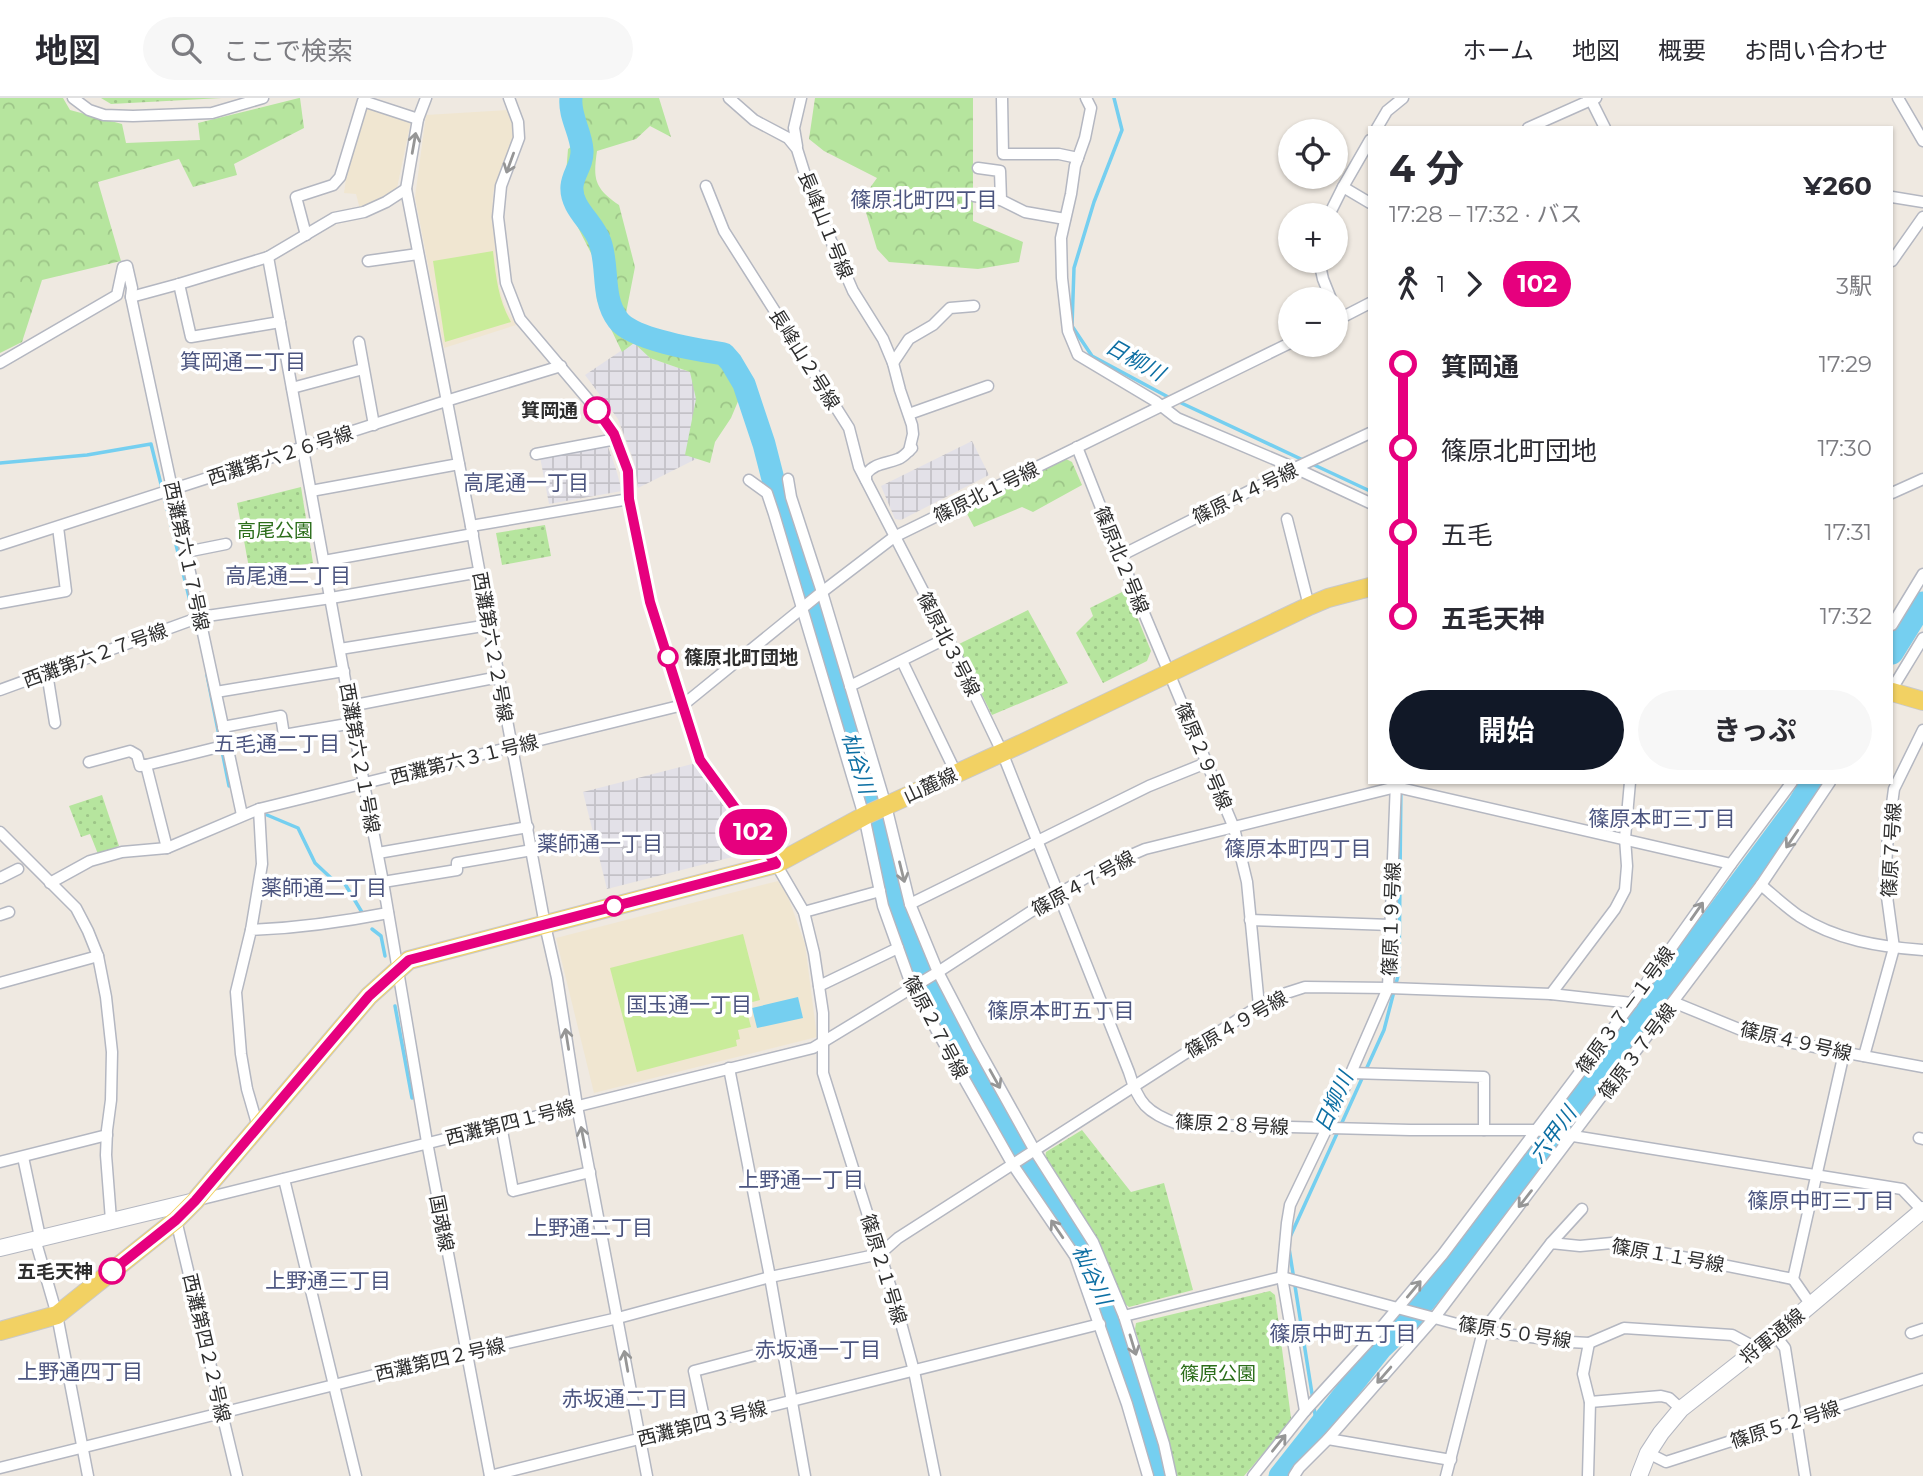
<!DOCTYPE html>
<html lang="ja">
<head>
<meta charset="utf-8">
<style>
	body { margin:0; font-family:Montserrat,"Noto Sans JP",sans-serif; background:#f7f7f7; color:#2b2b33; height:100vh; display:flex; flex-direction:column; font-size:26px; white-space:nowrap }
	* { box-sizing:border-box; margin:0 }
	p { font-size:23px; color:#7c7c81 }
	.icon { flex:none; width:38px; height:38px; fill:none; stroke:currentColor; stroke-width:2; stroke-linecap:round; stroke-linejoin:round }
	.map { position:relative; flex:1; overflow:hidden }
	.side { position:absolute; left:1368px; top:28px; width:525px; height:658px; display:flex; flex-direction:column; background:#fff; border-radius:0px; box-shadow:0 2px 5px #0004 }
	.side>* { flex:none }
	.badge { padding:0 14px; border-radius:23px; font-size:24px; line-height:46px }
	.controls { position:absolute; left:1278px; top:21px; display:grid; gap:14px }
	.controls a { display:grid; place-items:center; width:70px; height:70px; border-radius:50%; background:#fff; box-shadow:0 2px 5px #0004; font-size:35px }
	.map>.badge { position:absolute; translate:-50% -50%; box-shadow:0 0 0 4px #fff }
	.legs { display:flex; align-items:center; gap:10px; height:77px; padding:0 21px; font-size:23px }
	.legs p { margin-inline-start:auto }
	.headline { display:flex; align-items:center; justify-content:space-between; height:119px; padding:0 21px }
	h1 { font-size:38px; font-weight:700; line-height:52px }
	.button { display:flex; gap:14px; margin-top:auto; padding:14px 21px }
	.button a { flex:1; height:80px; border-radius:42px; background:#111827; color:#fff; font-size:28px; font-weight:700; line-height:80px; text-align:center }
	.button a+a { background:#f7f7f7; color:#2b2b33 }
	ul { padding:0 21px; list-style:none }
	li { display:flex; align-items:center; gap:24px; height:84px; font-size:26px }
	li i { display:grid; place-items:center; width:10px; height:100%; margin:0 9px; background:currentColor }
	li i::after { content:''; width:18px; height:18px; margin:-9px; border:5px solid; border-radius:50%; background:#fff }
	li p { margin-inline-start:auto }
	li:first-child i { background:linear-gradient(#0000 50%,currentColor 0) }
	li:last-child i { background:linear-gradient(currentColor 50%,#0000 0) }
	header { display:flex; align-items:center; gap:42px; box-sizing:border-box; height:98px; padding:0 35px; background:#fff; border-bottom:2px solid #e1e1e2 }
	header strong { font-size:33px }
	nav { display:flex; gap:38px; margin-inline-start:auto; font-size:24px }
	.search { width:490px; height:63px; background:#f7f7f7; display:flex; align-items:center; gap:18px; box-sizing:border-box; padding:0 24px; border-radius:38px; color:#7c7c81; font-size:26px }
	.map>svg:first-child { display:block }
</style>
</head>
<body>
<header>
<strong>地図</strong>
<div class="search"><svg class="icon" aria-label="search" viewBox="0 0 24 24"><circle cx="10" cy="10" r="6"/><path d="M15 15l6 6"/></svg>ここで検索</div>
<nav><a>ホーム</a><a>地図</a><a>概要</a><a>お問い合わせ</a></nav>
</header>
<div class="map">
<svg width="1923" height="1378" viewBox="0 0 1923 1378">
	<defs>
		<pattern id="industrial-grid" width="8" height="8" patternUnits="userSpaceOnUse" patternTransform="scale(1.75)"><rect width="8" height="8" fill="#e3e1e8"/><path d="M0 4h8M4 0v8" fill="none" stroke="#c3c1c7"/></pattern>
		<pattern id="grass-dots" width="8" height="8" patternUnits="userSpaceOnUse" patternTransform="scale(1.75)"><rect width="8" height="8" fill="#b6e59e"/><path d="M2 2h.1M6 6h.1" fill="none" stroke="#9dc588" stroke-width="1.8" stroke-linecap="round"/></pattern>
		<pattern id="forest-crowns" width="20" height="18" patternUnits="userSpaceOnUse" patternTransform="scale(1.75)"><rect width="20" height="18" fill="#b6e59e"/><path d="M2 6a3 3 0 1 1 6 0M12 15a3 3 0 1 1 6 0" fill="none" stroke="#9dc588"/></pattern>
	</defs>
	<rect width="100%" height="100%" fill="#efe9e1"/>
	<g fill="url(#industrial-grid)">
		<path d="M634 244 650 260 690 274 707 307 698 360 638 390 634 364 618 321 585 277Z"/>
		<path d="M972 343 989 377 901 422 895 421 881 388Z"/>
		<path d="M607 346 616 371 622 393 549 406 540 359Z"/>
		<path d="M696 665 755 747 752 754 607 791 583 694Z"/>
	</g>
	<g fill="#f0e6d1">
		<path d="M367 9 411 23 397 90 381 103 360 111 356 96 344 95 346 81Z"/>
		<path d="M508 12 513 28V39L493 95 492 120 499 188 504 206 516 227 444 250 415 99 426 17Z"/>
		<path d="M778 783 787 796 805 846 817 939 594 995 556 840Z"/>
	</g>
	<g fill="url(#grass-dots)">
		<path d="M101 0H222L111 6Z"/>
		<path d="M301 389 313 465 250 475 237 405Z"/>
		<path d="M545 427 551 458 502 467 496 435Z"/>
		<path d="M1126 492 1151 553 1147 563 1103 585 1076 535 1093 518 1090 510Z"/>
		<path d="M1028 512 1068 585 992 617 957 547Z"/>
		<path d="M102 697 119 748 98 756 90 736 81 739 69 708Z"/>
		<path d="M1082 1032 1131 1094 1164 1085 1193 1192 1129 1209 1125 1206 1097 1141 1045 1061 1046 1054Z"/>
		<path d="M1270 1193 1275 1197 1291 1320 1288 1326 1244 1378H1177L1170 1348 1135 1231 1136 1225Z"/>
	</g>
	<g fill="url(#forest-crowns)">
		<path d="M0 0H63L70 12 122 26 126 45 200 42 198 25 299 0H300L304 30 234 66 237 77 193 89 179 61 98 84 121 163 42 182 22 244 0 255Z"/>
		<path d="M569 0H659L671 39 650 28 636 41 597 53C593 81 594 90 619 107L635 169 625 220 627 237 652 248 678 240 712 246 729 264 739 301 731 320 715 344 710 365 685 357 696 301 690 274 650 260 634 245 622 254 597 202 593 159 564 102 568 51 585 39 581 19 576 18Z"/>
		<path d="M815 0H973V123L1023 144 1019 164 978 171 889 164 877 151 862 101 877 80 824 53 809 41Z"/>
		<path d="M1064 360 1072 364 1082 387 1033 414 1022 409 974 429 964 410Z"/>
	</g>
	<g fill="#c9ec9a">
		<path d="M493 153C496 179 498 201 511 224L445 244 433 163Z"/>
		<path d="M743 836 760 902 745 906 751 929 738 932 740 941 736 942 737 948 637 974 610 870Z"/>
	</g>
	<path fill="#75cff0" d="M798 899 803 920 757 930 752 910Z"/>
	<g fill="none" stroke-linecap="round" stroke-linejoin="round">
		<g stroke="#75cff0" stroke-width="3.5">
			<path d="M1114 0 1122 32 1094 104 1074 170 1072 228 1092 258 1170 300"/>
			<path d="M1177 303 1303 362"/>
			<path d="M0 365 87 357 151 346 193 515"/>
			<path d="M1310 365 1370 393"/>
			<path d="M207 577 229 688"/>
			<path d="M267 717 298 730 315 765 331 780 345 786 363 816"/>
			<path d="M372 831 381 838 385 858"/>
			<path d="M395 908 412 1000"/>
			<path d="M1290 1139 1384 932 1399 874 1401 684"/>
			<path d="M1289 1150 1313 1302"/>
			<path d="M1314 1309 1317 1331"/>
		</g>
		<g stroke="#75cff0" stroke-width="23">
			<path d="M571 0C569 18 581 34 582 52 583 66 573 76 572 88 570 110 594 125 600 144 609 169 601 200 618 222 633 242 699 252 724 256L731 264 744 286 764 346 774 385 836 584 878 730 893 792 918 867 960 954 1014 1048 1090 1163 1115 1227 1159 1378"/>
			<path d="M1892 555 1923 505"/>
			<path d="M1280 1378 1381 1250 1406 1226 1497 1113 1799 706 1812 684"/>
		</g>
		<g stroke="#b4b7c1" stroke-width="13">
			<g id="street">
				<path d="M73 0 89 12 104 17 133 18 212 15 263 0"/>
				<path d="M426 0 418 21 406 91 471 428 545 827 557 880 577 1008 647 1378"/>
				<path d="M509 0 518 24 519 40 501 88 498 119 506 185 520 221 597 312 614 336 628 373 629 401 650 504 700 662 776 766 804 814 814 855 823 915V975L895 1203 914 1273 935 1378"/>
				<path d="M729 0 754 22 788 40 797 51 812 99 853 193 883 241 893 265 900 292 912 327 913 336 909 353"/>
				<path d="M1002 0 1003 56H1059L1078 60"/>
				<path d="M1086 0 1091 10 1085 40 1075 68 1071 96 1061 140 1062 180 1068 233 1078 257 1155 303 1177 320 1295 370 1370 405"/>
				<path d="M1596 0 1591 2 1605 30"/>
				<path d="M1898 0 1923 43"/>
				<path d="M1377 30 1387 13 1403 0"/>
				<path d="M1528 30 1591 2 1588 0"/>
				<path d="M797 48 794 30 801 0"/>
				<path d="M978 70 1000 73 1001 102 1025 114 1065 121"/>
				<path d="M706 88 724 133 849 330 859 369 950 545 1002 654 1129 974C1138 1005 1147 1015 1178 1026L1410 1032H1536L1902 1091 1922 1112"/>
				<path d="M1343 89 1370 105"/>
				<path d="M974 98 1001 102"/>
				<path d="M1892 99 1923 104"/>
				<path d="M1329 117 1343 89 1370 42"/>
				<path d="M306 137 296 99 333 87 340 79 363 3 418 21"/>
				<path d="M268 159 364 686 383 784 427 1044 490 1378"/>
				<path d="M368 163 418 156"/>
				<path d="M1319 163 1323 181 1331 201"/>
				<path d="M1892 163 1923 119"/>
				<path d="M179 186 191 239 280 224"/>
				<path d="M131 199 179 186 268 159 334 120 364 114 386 104 406 91"/>
				<path d="M1335 223 1370 205"/>
				<path d="M359 244 374 327"/>
				<path d="M0 265 117 197 123 169 127 168 132 190 131 199 242 717"/>
				<path d="M893 265 909 241 933 227 950 210 974 208"/>
				<path d="M292 290 363 271"/>
				<path d="M909 316 988 288"/>
				<path d="M1077 349 1120 458 1234 730 1247 784 1259 908"/>
				<path d="M536 356 616 341"/>
				<path d="M788 381 791 399 822 494 886 708 910 806 938 874 976 947 1035 1053 1093 1144 1124 1218 1164 1346 1171 1378"/>
				<path d="M749 382 767 395 774 416 864 718 883 808 912 889 1013 1067 1075 1158 1127 1306 1148 1378"/>
				<path d="M866 382V376C875 365 885 366 898 361 904 359 907 354 912 350"/>
				<path d="M311 393 459 366"/>
				<path d="M1892 395 1923 381"/>
				<path d="M1287 421 1309 508"/>
				<path d="M471 428 629 401"/>
				<path d="M0 447 446 303 561 268"/>
				<path d="M186 454 226 446"/>
				<path d="M1120 458 1295 370 1370 335"/>
				<path d="M324 463 473 436"/>
				<path d="M0 505 66 493 58 429"/>
				<path d="M1892 527 1923 476"/>
				<path d="M340 551 489 527"/>
				<path d="M902 563 956 675"/>
				<path d="M47 575 55 625"/>
				<path d="M850 588 947 540"/>
				<path d="M1892 591 1923 540"/>
				<path d="M0 592 200 519 331 500 480 474"/>
				<path d="M216 594 344 573"/>
				<path d="M350 608 499 579"/>
				<path d="M223 629 281 618 284 637 353 625"/>
				<path d="M89 664 130 653 137 657 140 668 146 667"/>
				<path d="M146 667 167 750"/>
				<path d="M146 667 227 647"/>
				<path d="M0 734 76 810 88 833 98 858 106 899 112 954 111 1002 107 1032 106 1057 111 1122"/>
				<path d="M378 755 528 729"/>
				<path d="M0 780 18 771"/>
				<path d="M383 784 457 772V765L532 752"/>
				<path d="M50 785 90 763 122 754 167 750 259 711 683 607 822 494 894 439 1290 245"/>
				<path d="M1761 787C1773 797 1786 809 1799 818 1836 842 1880 849 1923 852"/>
				<path d="M910 806 1149 688 1206 665"/>
				<path d="M804 814 880 793"/>
				<path d="M0 817 9 814"/>
				<path d="M1250 822 1391 827"/>
				<path d="M251 832 262 766 259 711"/>
				<path d="M0 885 98 858"/>
				<path d="M819 888 898 850"/>
				<path d="M1551 896 1615 811 1625 792 1627 768 1625 740 1630 684"/>
				<path d="M1673 904 1756 938 1923 969"/>
				<path d="M1864 958 1894 850 1885 784 1888 736 1894 691 1923 632"/>
				<path d="M729 970 770 1179 805 1378"/>
				<path d="M1351 975 1484 979V1032"/>
				<path d="M501 1027 513 1093 590 1074"/>
				<path d="M258 1029 247 991 241 956 236 894 251 832C298 830 342 824 388 815"/>
				<path d="M1919 1040 1923 1041"/>
				<path d="M23 1059 40 1139"/>
				<path d="M0 1064 107 1037"/>
				<path d="M284 1081 356 1378"/>
				<path d="M198 1102 813 950 938 874 1058 796 1108 767 1145 751 1396 689 1731 766"/>
				<path d="M176 1122 237 1378"/>
				<path d="M35 1141 57 1217 88 1378"/>
				<path d="M1551 1145 1582 1111"/>
				<path d="M1793 1181 1844 955"/>
				<path d="M1793 1181 1811 1207"/>
				<path d="M1124 1218 1282 1179 1483 1233 1570 1244 1589 1245 1624 1230 1732 1237 1758 1251"/>
				<path d="M1911 1235 1923 1231"/>
				<path d="M1775 1237 1785 1250 1805 1378"/>
				<path d="M1590 1304 1661 1298 1669 1300 1681 1311"/>
				<path d="M1305 1313 1282 1179 1287 1125 1290 1107 1327 1030 1388 890 1396 684"/>
				<path d="M705 1324 694 1273 782 1250"/>
				<path d="M1328 1341 1451 1362"/>
				<path d="M1648 1355 1666 1364 1923 1281"/>
				<path d="M0 1370 467 1254 618 1220 770 1179 880 1156 898 1140 1259 908 1277 898 1305 889 1389 890 1551 896 1632 905"/>
				<path d="M490 1378 1100 1226"/>
				<path d="M1253 1378 1305 1313 1380 1231 1443 1156 1632 905 1731 766 1792 684"/>
				<path d="M1294 1378 1299 1370 1328 1341 1435 1219 1761 787 1830 684"/>
				<path d="M1446 1378 1483 1233 1551 1145 1580 1148 1612 1145 1793 1181"/>
				<path d="M1588 1378 1590 1304 1583 1276 1589 1245"/>
			</g>
		</g>
		<g stroke="#b4b7c1" stroke-width="18">
			<g id="secondary">
				<path d="M0 1150 195 1103"/>
				<path d="M1639 1378 1648 1355 1661 1335 1681 1311 1775 1237 1923 1112"/>
			</g>
		</g>
		<g stroke="#c9c9c9" stroke-width="20">
			<g id="primary">
				<path d="M1892 594 1923 603"/>
				<path d="M0 1233 57 1217 176 1122 195 1103 369 898 409 862 776 766 866 717 1023 645 1309 508 1328 500 1370 489"/>
			</g>
		</g>
		<use href="#street" stroke="#fff" stroke-width="10"/>
		<use href="#secondary" stroke="#fff" stroke-width="16"/>
		<use href="#primary" stroke="#f2d163" stroke-width="18"/>
	</g>
	<defs><path id="oneway-shaft" d="M-6 0H5M1.5-3L5.5 0L1.5 3" fill="none" stroke-width="1.6" stroke-linecap="round" stroke-linejoin="round" transform="scale(1.75)"/></defs>
	<g stroke="#969696">
		<use href="#oneway-shaft" transform="translate(414 45) rotate(-80)"/>
		<use href="#oneway-shaft" transform="translate(510 65) rotate(110)"/>
		<use href="#oneway-shaft" transform="translate(1792 741) rotate(124)"/>
		<use href="#oneway-shaft" transform="translate(902 774) rotate(76)"/>
		<use href="#oneway-shaft" transform="translate(1697 813) rotate(-55)"/>
		<use href="#oneway-shaft" transform="translate(567 941) rotate(-99)"/>
		<use href="#oneway-shaft" transform="translate(995 981) rotate(61)"/>
		<use href="#oneway-shaft" transform="translate(583 1039) rotate(-101)"/>
		<use href="#oneway-shaft" transform="translate(1525 1101) rotate(128)"/>
		<use href="#oneway-shaft" transform="translate(1057 1131) rotate(-124)"/>
		<use href="#oneway-shaft" transform="translate(1414 1191) rotate(-50)"/>
		<use href="#oneway-shaft" transform="translate(1133 1247) rotate(73)"/>
		<use href="#oneway-shaft" transform="translate(626 1263) rotate(-100)"/>
		<use href="#oneway-shaft" transform="translate(1384 1277) rotate(131)"/>
		<use href="#oneway-shaft" transform="translate(1279 1345) rotate(-51)"/>
	</g>
	<g fill="none" stroke-linecap="round" stroke-linejoin="round">
		<g stroke="#fff" stroke-width="16">
			<path id="line-1" d="M112 1173 176 1122 195 1103 369 898 409 862 776 766 700 662 650 504 629 401 628 373 614 336 597 312"/>
		</g>
		<use href="#line-1" stroke="#e6007e" stroke-width="10"/>
	</g>
	<g fill="#fff" stroke="#e6007e" stroke-width="3.5">
		<circle cx="597" cy="312" r="12"/>
		<circle cx="668" cy="559" r="9"/>
		<circle cx="614" cy="808" r="9"/>
		<circle cx="112" cy="1173" r="12"/>
	</g>
	<g text-anchor="middle" stroke-width="7" stroke-linejoin="round" paint-order="stroke">
		<g font-size="19" fill="#2e2e2e" stroke="#fff">
			<text transform="translate(826 127) rotate(68)" y="7">長峰山１号線</text>
			<text transform="translate(805 261) rotate(58)" y="7">長峰山２号線</text>
			<text transform="translate(280 357) rotate(-18)" y="7">西灘第六２６号線</text>
			<text transform="translate(986 394) rotate(-26)" y="7">篠原北１号線</text>
			<text transform="translate(1245 395) rotate(-26)" y="7">篠原４４号線</text>
			<text transform="translate(187 458) rotate(78)" y="7">西灘第六１７号線</text>
			<text transform="translate(1122 462) rotate(68)" y="7">篠原北２号線</text>
			<text transform="translate(949 546) rotate(63)" y="7">篠原北３号線</text>
			<text transform="translate(493 549) rotate(80)" y="7">西灘第六２２号線</text>
			<text transform="translate(95 557) rotate(-20)" y="7">西灘第六２７号線</text>
			<text transform="translate(1204 658) rotate(67)" y="7">篠原２９号線</text>
			<text transform="translate(360 660) rotate(80)" y="7">西灘第六２１号線</text>
			<text transform="translate(464 661) rotate(-14)" y="7">西灘第六３１号線</text>
			<text transform="translate(930 687) rotate(-25)" y="7">山麓線</text>
			<text transform="translate(1891 752) rotate(-87)" y="7">篠原７号線</text>
			<text transform="translate(1083 785) rotate(-29)" y="7">篠原４７号線</text>
			<text transform="translate(1391 821) rotate(-88)" y="7">篠原１９号線</text>
			<text transform="translate(1625 912) rotate(-54)" y="7">篠原３７－１号線</text>
			<text transform="translate(1236 926) rotate(-30)" y="7">篠原４９号線</text>
			<text transform="translate(936 929) rotate(62)" y="7">篠原２７号線</text>
			<text transform="translate(1796 943) rotate(13)" y="7">篠原４９号線</text>
			<text transform="translate(1637 953) rotate(-53)" y="7">篠原３７号線</text>
			<text transform="translate(510 1024) rotate(-14)" y="7">西灘第四１号線</text>
			<text transform="translate(1232 1026) rotate(3)" y="7">篠原２８号線</text>
			<text transform="translate(442 1125) rotate(79)" y="7">国魂線</text>
			<text transform="translate(1668 1157) rotate(10)" y="7">篠原１１号線</text>
			<text transform="translate(884 1171) rotate(73)" y="7">篠原２１号線</text>
			<text transform="translate(1515 1234) rotate(9)" y="7">篠原５０号線</text>
			<text transform="translate(1772 1238) rotate(-39)" y="7">将軍通線</text>
			<text transform="translate(207 1250) rotate(77)" y="7">西灘第四２２号線</text>
			<text transform="translate(440 1261) rotate(-13)" y="7">西灘第四２号線</text>
			<text transform="translate(702 1325) rotate(-14)" y="7">西灘第四３号線</text>
			<text transform="translate(1785 1326) rotate(-18)" y="7">篠原５２号線</text>
		</g>
		<g font-size="19" font-weight="bold" fill="#2e2e2e" stroke="#fff" text-anchor="end">
			<text x="578" y="319">箕岡通</text>
			<text x="684" y="566" text-anchor="start">篠原北町団地</text>
			<text x="93" y="1180">五毛天神</text>
		</g>
		<g font-size="19" fill="#2c6e1b" stroke="#fff">
			<text x="275" y="439">高尾公園</text>
			<text x="1218" y="1282">篠原公園</text>
		</g>
		<g font-size="21" fill="#4d5680" stroke="#fff">
			<text x="924" y="109">篠原北町四丁目</text>
			<text x="243" y="271">箕岡通二丁目</text>
			<text x="526" y="392">高尾通一丁目</text>
			<text x="288" y="485">高尾通二丁目</text>
			<text x="277" y="653">五毛通二丁目</text>
			<text x="1662" y="728">篠原本町三丁目</text>
			<text x="600" y="753">薬師通一丁目</text>
			<text x="1298" y="758">篠原本町四丁目</text>
			<text x="324" y="797">薬師通二丁目</text>
			<text x="689" y="914">国玉通一丁目</text>
			<text x="1061" y="920">篠原本町五丁目</text>
			<text x="801" y="1089">上野通一丁目</text>
			<text x="1821" y="1110">篠原中町三丁目</text>
			<text x="590" y="1137">上野通二丁目</text>
			<text x="328" y="1190">上野通三丁目</text>
			<text x="1343" y="1243">篠原中町五丁目</text>
			<text x="818" y="1259">赤坂通一丁目</text>
			<text x="80" y="1281">上野通四丁目</text>
			<text x="625" y="1308">赤坂通二丁目</text>
		</g>
		<g font-size="21" font-style="italic" fill="#0d6fa3" stroke="#fff">
			<text transform="translate(1135 262) rotate(29)" y="7">日柳川</text>
			<text transform="translate(858 665) rotate(73)" y="7">杣谷川</text>
			<text transform="translate(1334 1004) rotate(-66)" y="7">日柳川</text>
			<text transform="translate(1553 1037) rotate(-54)" y="7">六甲川</text>
			<text transform="translate(1092 1177) rotate(65)" y="7">杣谷川</text>
		</g>
	</g>
</svg>
<div class="controls">
<a><svg class="icon" aria-label="locate" viewBox="0 0 24 24"><circle cx="12" cy="12" r="6"/><path d="M12 2v4M12 18v4M2 12h4M18 12h4"/></svg></a>
<a>+</a>
<a>−</a>
</div>
<b class="badge" style="left:753px;top:734px;background:#e6007e;color:#fff">102</b>
<section class="side">
<div class="headline"><div><h1>4 分</h1><p>17:28 – 17:32 · バス</p></div><b>¥260</b></div>
<div class="legs"><svg class="icon" aria-label="walk" viewBox="0 0 24 24"><circle cx="13" cy="4" r="2"/><path d="M13 8l-2 6 4 7M11 14l-3 7M7 12l3-4h3l4 4"/></svg>1<svg class="icon" aria-label="forward" viewBox="0 0 24 24"><path d="M9 5l7 7-7 7"/></svg><b class="badge" style="background:#e6007e;color:#fff">102</b><p>3駅</p></div>
<ul>
<li><i style="color:#e6007e"></i><b>箕岡通</b><p>17:29</p></li>
<li><i style="color:#e6007e"></i><span>篠原北町団地</span><p>17:30</p></li>
<li><i style="color:#e6007e"></i><span>五毛</span><p>17:31</p></li>
<li><i style="color:#e6007e"></i><b>五毛天神</b><p>17:32</p></li>
</ul>
<div class="button"><a>開始</a><a>きっぷ</a></div>
</section>
</div>
</body>
</html>
